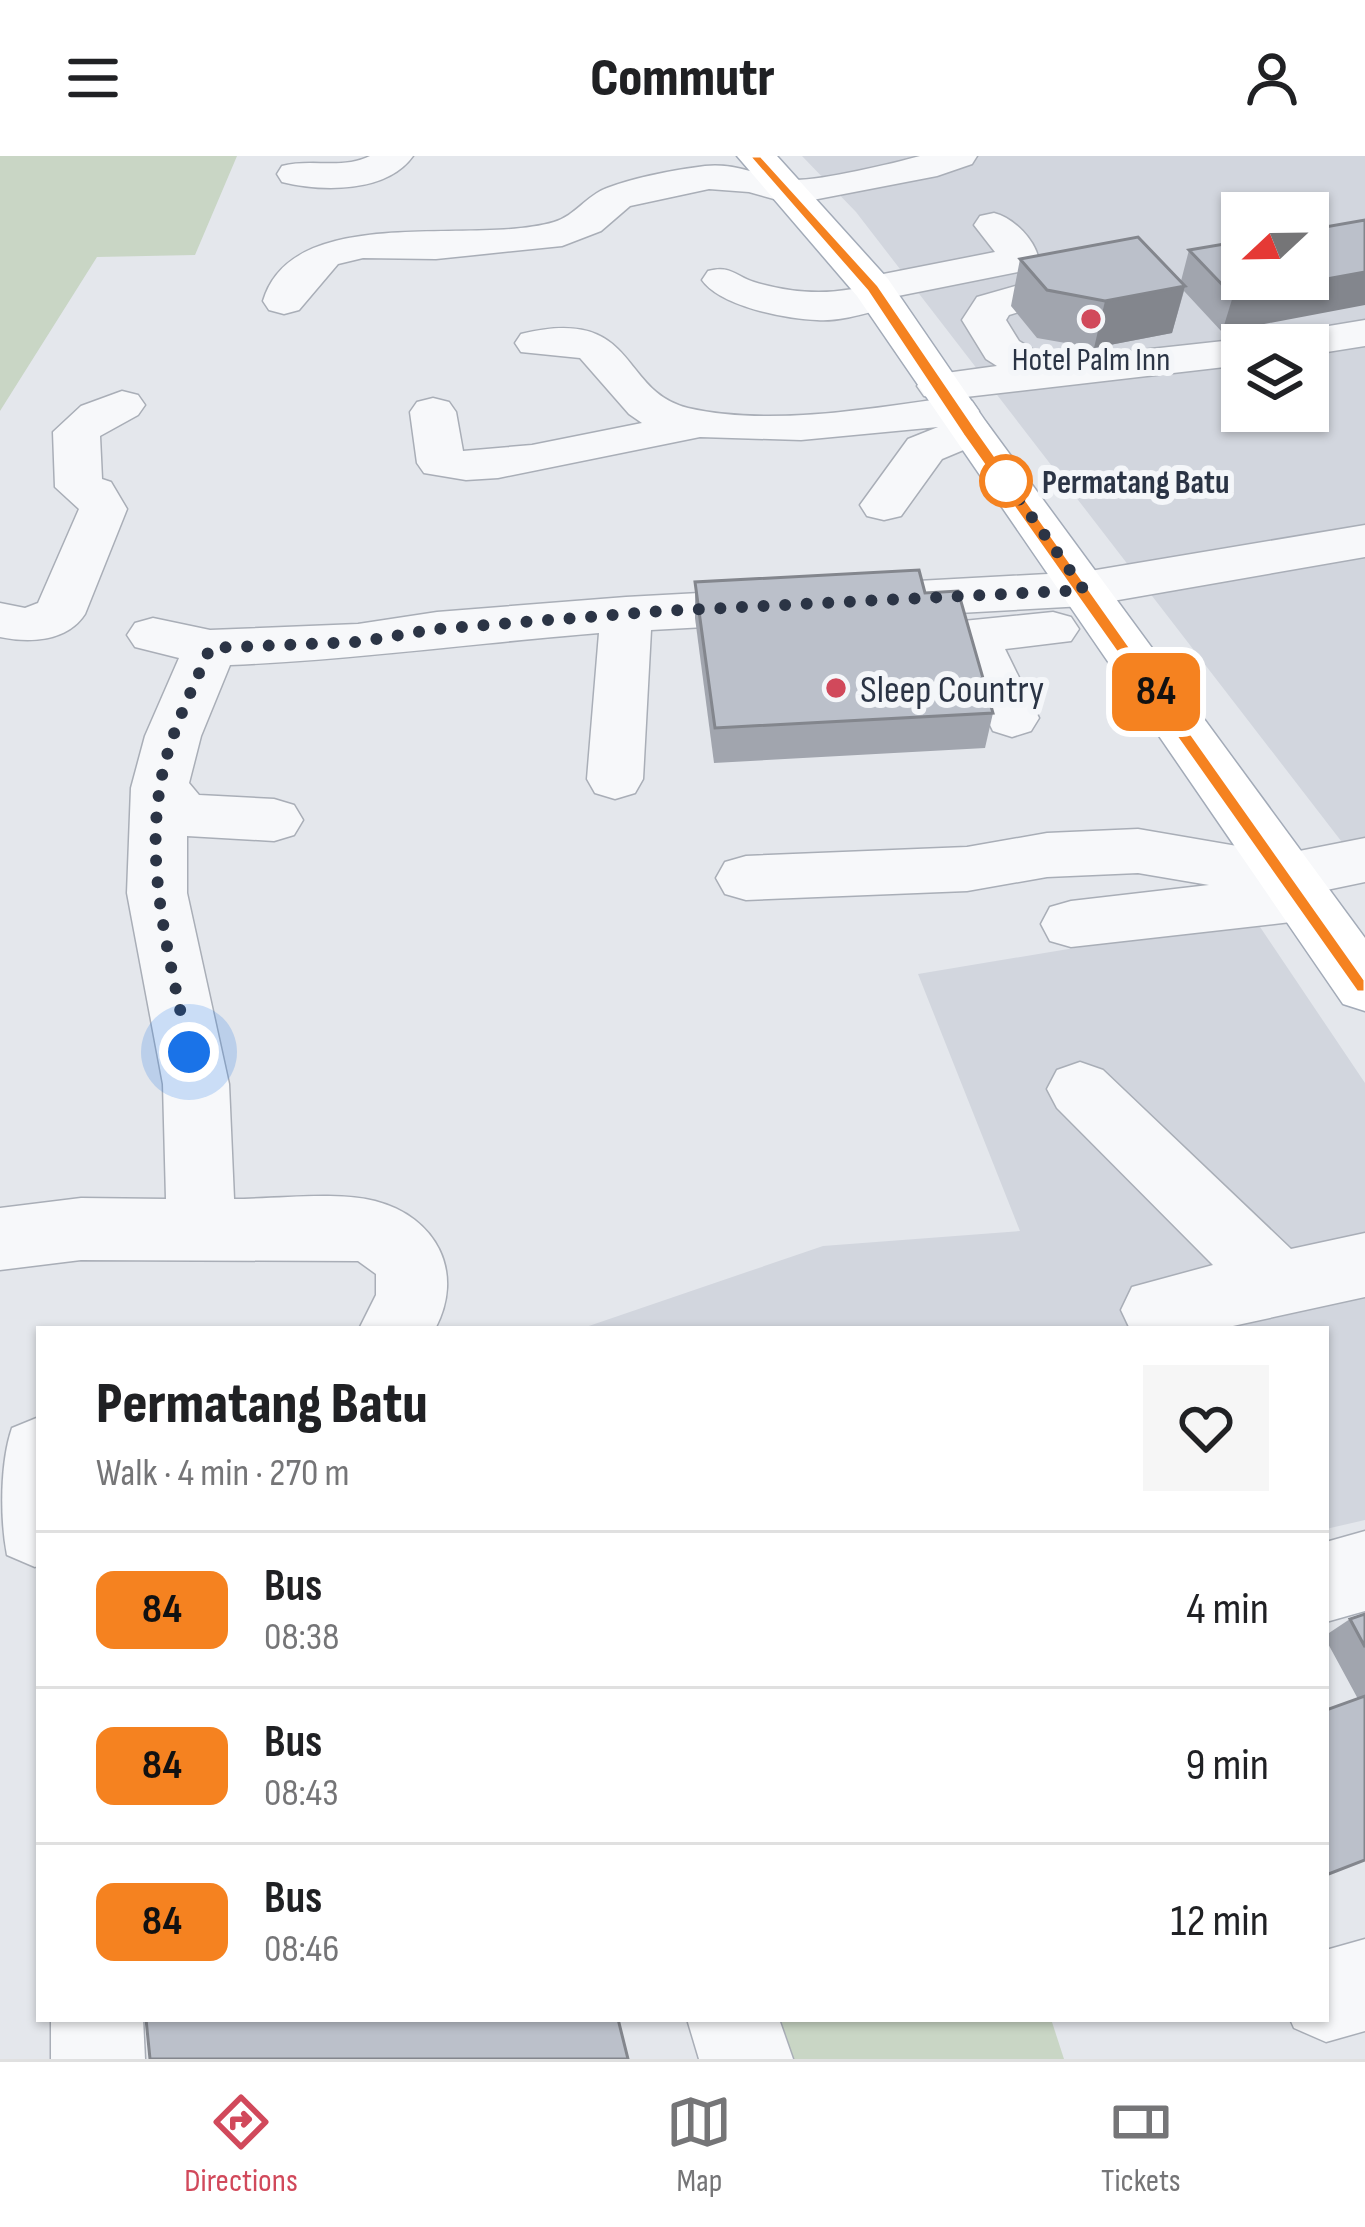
<!DOCTYPE html>
<html lang="en">
<head>
<meta charset="utf-8">
<style>
	body { margin:0; font-family:"Sofia Sans Condensed",sans-serif; background:#f6f6f6; color:#202124; height:100vh; display:flex; flex-direction:column; font-size:45px; white-space:nowrap }
	* { box-sizing:border-box; margin:0 }
	p { font-size:39px; color:#757577 }
	.icon { flex:none; width:66px; height:66px; fill:none; stroke:currentColor; stroke-width:2; stroke-linecap:round; stroke-linejoin:round }
	.map { position:relative; flex:1; overflow:hidden }
	.panel { position:absolute; left:36px; top:1170px; width:1293px; height:696px; display:flex; flex-direction:column; background:#fff; border-radius:0px; box-shadow:0 3px 9px #0004 }
	.panel>* { flex:none }
	.badge { padding:0 24px; border-radius:18px; font-size:42px; line-height:78px }
	.needle { width:78px; rotate:248deg }
	.controls { position:absolute; left:1221px; top:36px; display:grid; gap:24px }
	.controls a { display:grid; place-items:center; width:108px; height:108px; border-radius:0px; background:#fff; box-shadow:0 3px 9px #0004; font-size:60px }
	.you { position:absolute; width:60px; height:60px; margin:-30px; border:9px solid #fff; border-radius:50%; background:#1a73e8; box-shadow:0 0 0 18px #1a73e833 }
	.map>.badge { position:absolute; translate:-50% -50%; box-shadow:0 0 0 6px #fff }
	.round { display:grid; place-items:center; flex:none; width:126px; height:126px; border-radius:0px; background:#f6f6f6 }
	.summary { display:flex; align-items:center; justify-content:space-between; height:204px; padding:0 60px }
	h1 { font-size:57px; font-weight:800; line-height:90px }
	ul { padding:0; list-style:none }
	li { display:flex; align-items:center; gap:36px; height:156px; padding:0 60px; border-top:3px solid #e0e0e0 }
	li div { flex:1 }
	li b { display:block; font-size:45px }
	li em { font-style:normal }
	li .badge { min-width:132px; font-weight:700; text-align:center }
	header { display:flex; justify-content:space-between; align-items:center; height:156px; padding:0 60px; background:#fff; font-size:54px; font-weight:800 }
	.menu { display:flex; justify-content:space-around; align-items:center; height:168px; border-top:3px solid #e0e0e0; background:#fff; font-size:33px; color:#757577 }
	.menu a { display:grid; justify-items:center; gap:6px }
	.menu .on { color:#d1495b }
	.map>svg:first-child { display:block }
</style>
</head>
<body>
<header><svg class="icon" aria-label="menu" viewBox="0 0 24 24"><path d="M4 6h16M4 12h16M4 18h16"/></svg>Commutr<svg class="icon" aria-label="person" viewBox="0 0 24 24"><circle cx="12" cy="8" r="4"/><path d="M4 21q1-7 8-7t8 7"/></svg></header>
<div class="map">
<svg width="1365" height="1903" viewBox="0 0 1365 1903">
	<rect width="100%" height="100%" fill="#e4e7ec"/>
	<g fill="#d2d6de" fill-rule="evenodd">
		<path d="M802 0H1365V716L856 56ZM1242 57H1308V123H1242ZM1242 189H1308V255H1242Z"/>
		<path d="M1254 762 1365 927V1364L1326 1373V1173H580L823 1090 1020 1075 918 818Z"/>
	</g>
	<g fill="#c9d6c5">
		<path d="M0 0H237L195 99 97 101 0 255Z"/>
		<path d="M748 1863H1051L1064 1903H760Z"/>
	</g>
	<g fill="none" stroke-linecap="round" stroke-linejoin="round">
		<g stroke="#a9aeb7" stroke-width="3">
			<g id="minor">
				<path d="M370 0H413C387 37 322 36 282 26L277 18 282 10C311 2 342 14 370 0Z"/>
				<path d="M920 0H977L972 8 937 20 792 48 749 36 709 33 630 50 601 75 562 90 436 103 363 102 338 108 299 154 284 158 269 154 263 145C292 45 475 90 554 66 575 60 587 39 607 32 636 21 674 14 705 10 737 6 765 23 795 24 823 24 891 8 920 0Z"/>
				<path d="M994 57C1014 62 1035 84 1039 104L1033 113 898 140 893 150C870 156 840 166 817 164 785 163 720 150 702 124L708 115C731 109 735 120 754 126 787 136 819 139 853 133L858 123 995 96 974 69 980 60Z"/>
				<path d="M1054 119 1069 123 1075 132 1069 141 1009 159 1006 164 1019 185 1050 204 1242 183 1259 189H1242V209L957 242 972 245 979 255 974 262 985 265 992 275 985 285 942 303 901 360 884 364 867 360 860 349 908 283 938 271 801 284 700 281 498 322 466 324 424 317 417 307 410 256 417 246 433 242 449 246 456 256 463 295 532 289 642 267 629 258 580 202 521 196 515 187 521 178C639 149 618 235 688 252 766 270 861 254 940 243L924 240 917 230 924 220 997 210 986 203 962 164 977 141Z"/>
				<path d="M1365 164V190L1308 199V189H1263L1269 180Z"/>
				<path d="M122 235 138 239 145 249 138 259 100 280 102 323 111 326 127 353 85 458C67 486 29 487 0 481V447L25 452 38 447 79 353 55 331 53 276 81 250Z"/>
				<path d="M1365 369V401L1084 450 651 474 643 623 635 637 615 643 595 637 587 623 599 477C475 487 353 504 230 509L201 580 189 627 199 639 274 643 294 649 303 664 294 679 274 685 187 680V737L229 928 234 1043C275 1043 337 1035 375 1045 437 1061 465 1117 435 1173H359L376 1139V1118L358 1105 81 1104 0 1114V1052L81 1042 166 1043 163 928 127 737 131 632 145 580 179 502 135 491 127 479 135 467 153 462 210 474 358 468 437 456 626 441 1084 416Z"/>
				<path d="M1053 456 1071 461 1079 473 1071 485 1005 493 1039 562 1031 575 1012 581 993 575 945 478 953 466Z"/>
				<path d="M1138 673 1284 698 1365 682V726L1317 736 1321 743 1312 759 1291 766 1071 791 1050 785 1041 768 1050 751 1071 745 1209 729 1138 717 1047 721 967 735 746 744 725 738 716 722 725 706 746 700 967 691 1047 677Z"/>
				<path d="M1080 906 1103 914 1291 1093 1365 1077V1141L1219 1173H1130L1121 1154 1132 1131 1213 1109 1057 952 1047 933 1057 914Z"/>
				<path d="M39 1261V1409L35 1411 7 1399C0 1363 0 1307 12 1272Z"/>
				<path d="M1365 1375V1455L1326 1466V1386Z"/>
				<path d="M1365 1783V1875L1326 1886 1294 1872 1290 1863H1326V1794Z"/>
				<path d="M51 1863H143L145 1903H51Z"/>
				<path d="M687 1863H779L793 1903H699Z"/>
			</g>
		</g>
		<g stroke="#a3abb8" stroke-width="3">
			<path id="major" d="M737 0H777L888 123 986 266 1365 782V855L1343 848 857 140Z"/>
		</g>
		<use href="#minor" fill="#f7f8fa" fill-rule="evenodd"/>
		<use href="#major" fill="#fff" fill-rule="evenodd"/>
	</g>
	<g fill="#a1a5ae">
		<path d="M1189 94 1242 123 1222 176 1184 135 1172 177 1094 192 1037 182 1011 150 1020 103 1181 125Z"/>
		<path d="M695 426 925 437 993 557 985 592 714 607 695 462Z"/>
		<path d="M1365 1458V1704L1358 1543 1326 1484V1479L1350 1463Z"/>
	</g>
	<g fill="#83868d">
		<path d="M1365 116V149L1222 176 1233 140Z"/>
		<path d="M1185 130 1172 177 1094 192 1105 145Z"/>
	</g>
	<g fill="#bbc0ca" stroke="#83868d" stroke-width="3">
		<path d="M1365 64V116L1233 140 1189 94 1242 85V123H1308V74Z"/>
		<path d="M1138 81 1185 130 1105 145 1047 134 1020 103Z"/>
		<path d="M919 414 925 437 958 435 993 557 715 572 695 426Z"/>
		<path d="M1365 1458V1491L1350 1463Z"/>
		<path d="M1365 1540V1704L1326 1719V1554Z"/>
		<path d="M146 1863H618L628 1903H150Z"/>
	</g>
	<path fill="#f58220" stroke="#fff" stroke-width="3" d="M749 0H761L878 129 976 273 1365 824V836H1357L963 279 867 135Z"/>
	<g fill="none" stroke-linecap="round" stroke-linejoin="round">
		<path stroke="#2b3445" stroke-width="12" stroke-dasharray="0 21.6" d="M189 896C172 810 145 719 160 631 167 583 191 537 210 492L358 486 436 473 663 455 1084 434 1006 325"/>
	</g>
	<g fill="#d1495b" stroke="#f4f6f9" stroke-width="4.5">
		<circle cx="1091" cy="163" r="12"/>
		<circle cx="836" cy="532" r="12"/>
	</g>
	<circle fill="#fff" stroke="#f58220" stroke-width="6" cx="1006" cy="325" r="24"/>
	<g text-anchor="middle" stroke-width="12" stroke-linejoin="round" paint-order="stroke">
		<g font-size="33" fill="#2b3445" stroke="#f4f6f9">
			<text x="1091" y="214">Hotel Palm Inn</text>
		</g>
		<g font-size="33" font-weight="bold" fill="#2b3445" stroke="#f4f6f9" text-anchor="start">
			<text x="1042" y="337">Permatang Batu</text>
		</g>
		<g font-size="39" fill="#2b3445" stroke="#f4f6f9" text-anchor="start">
			<text x="860" y="546">Sleep Country</text>
		</g>
	</g>
</svg>
<div class="controls">
<a><svg class="needle" viewBox="-14 -14 28 28"><path d="M0-13l5 13h-10z" fill="#e53935"/><path d="M0 13l5-13h-10z" fill="#757577"/></svg></a>
<a><svg class="icon" aria-label="layers" viewBox="0 0 24 24"><path d="M12 4l9 5-9 5-9-5zM3 14l9 5 9-5"/></svg></a>
</div>
<div class="you" style="left:189px;top:896px"></div>
<b class="badge" style="left:1156px;top:536px;background:#f58220;color:#111">84</b>
<section class="panel">
<div class="summary"><div><h1>Permatang Batu</h1><p>Walk · 4 min · 270 m</p></div><a class="round"><svg class="icon" aria-label="heart" viewBox="0 0 24 24"><path d="M12 20l-8-8c-3-5 5-10 8-4 3-6 11-1 8 4z"/></svg></a></div>
<ul>
<li><span class="badge" style="background:#f58220;color:#111">84</span><div><b>Bus</b><p>08:38</p></div><em>4 min</em></li>
<li><span class="badge" style="background:#f58220;color:#111">84</span><div><b>Bus</b><p>08:43</p></div><em>9 min</em></li>
<li><span class="badge" style="background:#f58220;color:#111">84</span><div><b>Bus</b><p>08:46</p></div><em>12 min</em></li>
</ul>
</section>
</div>
<nav class="menu">
<a class="on"><svg class="icon" aria-label="directions" viewBox="0 0 24 24"><path d="M12 3l9 9-9 9-9-9zM9 14v-3h6M13 9l2 2-2 2"/></svg>Directions</a>
<a><svg class="icon" aria-label="map" viewBox="0 0 24 24"><path d="M3 6l6-2 6 2 6-2v14l-6 2-6-2-6 2zM9 4v14M15 6v14"/></svg>Map</a>
<a><svg class="icon" aria-label="tickets" viewBox="0 0 24 24"><path d="M3 7h18v10H3zM15 7v10"/></svg>Tickets</a>
</nav>
</body>
</html>
